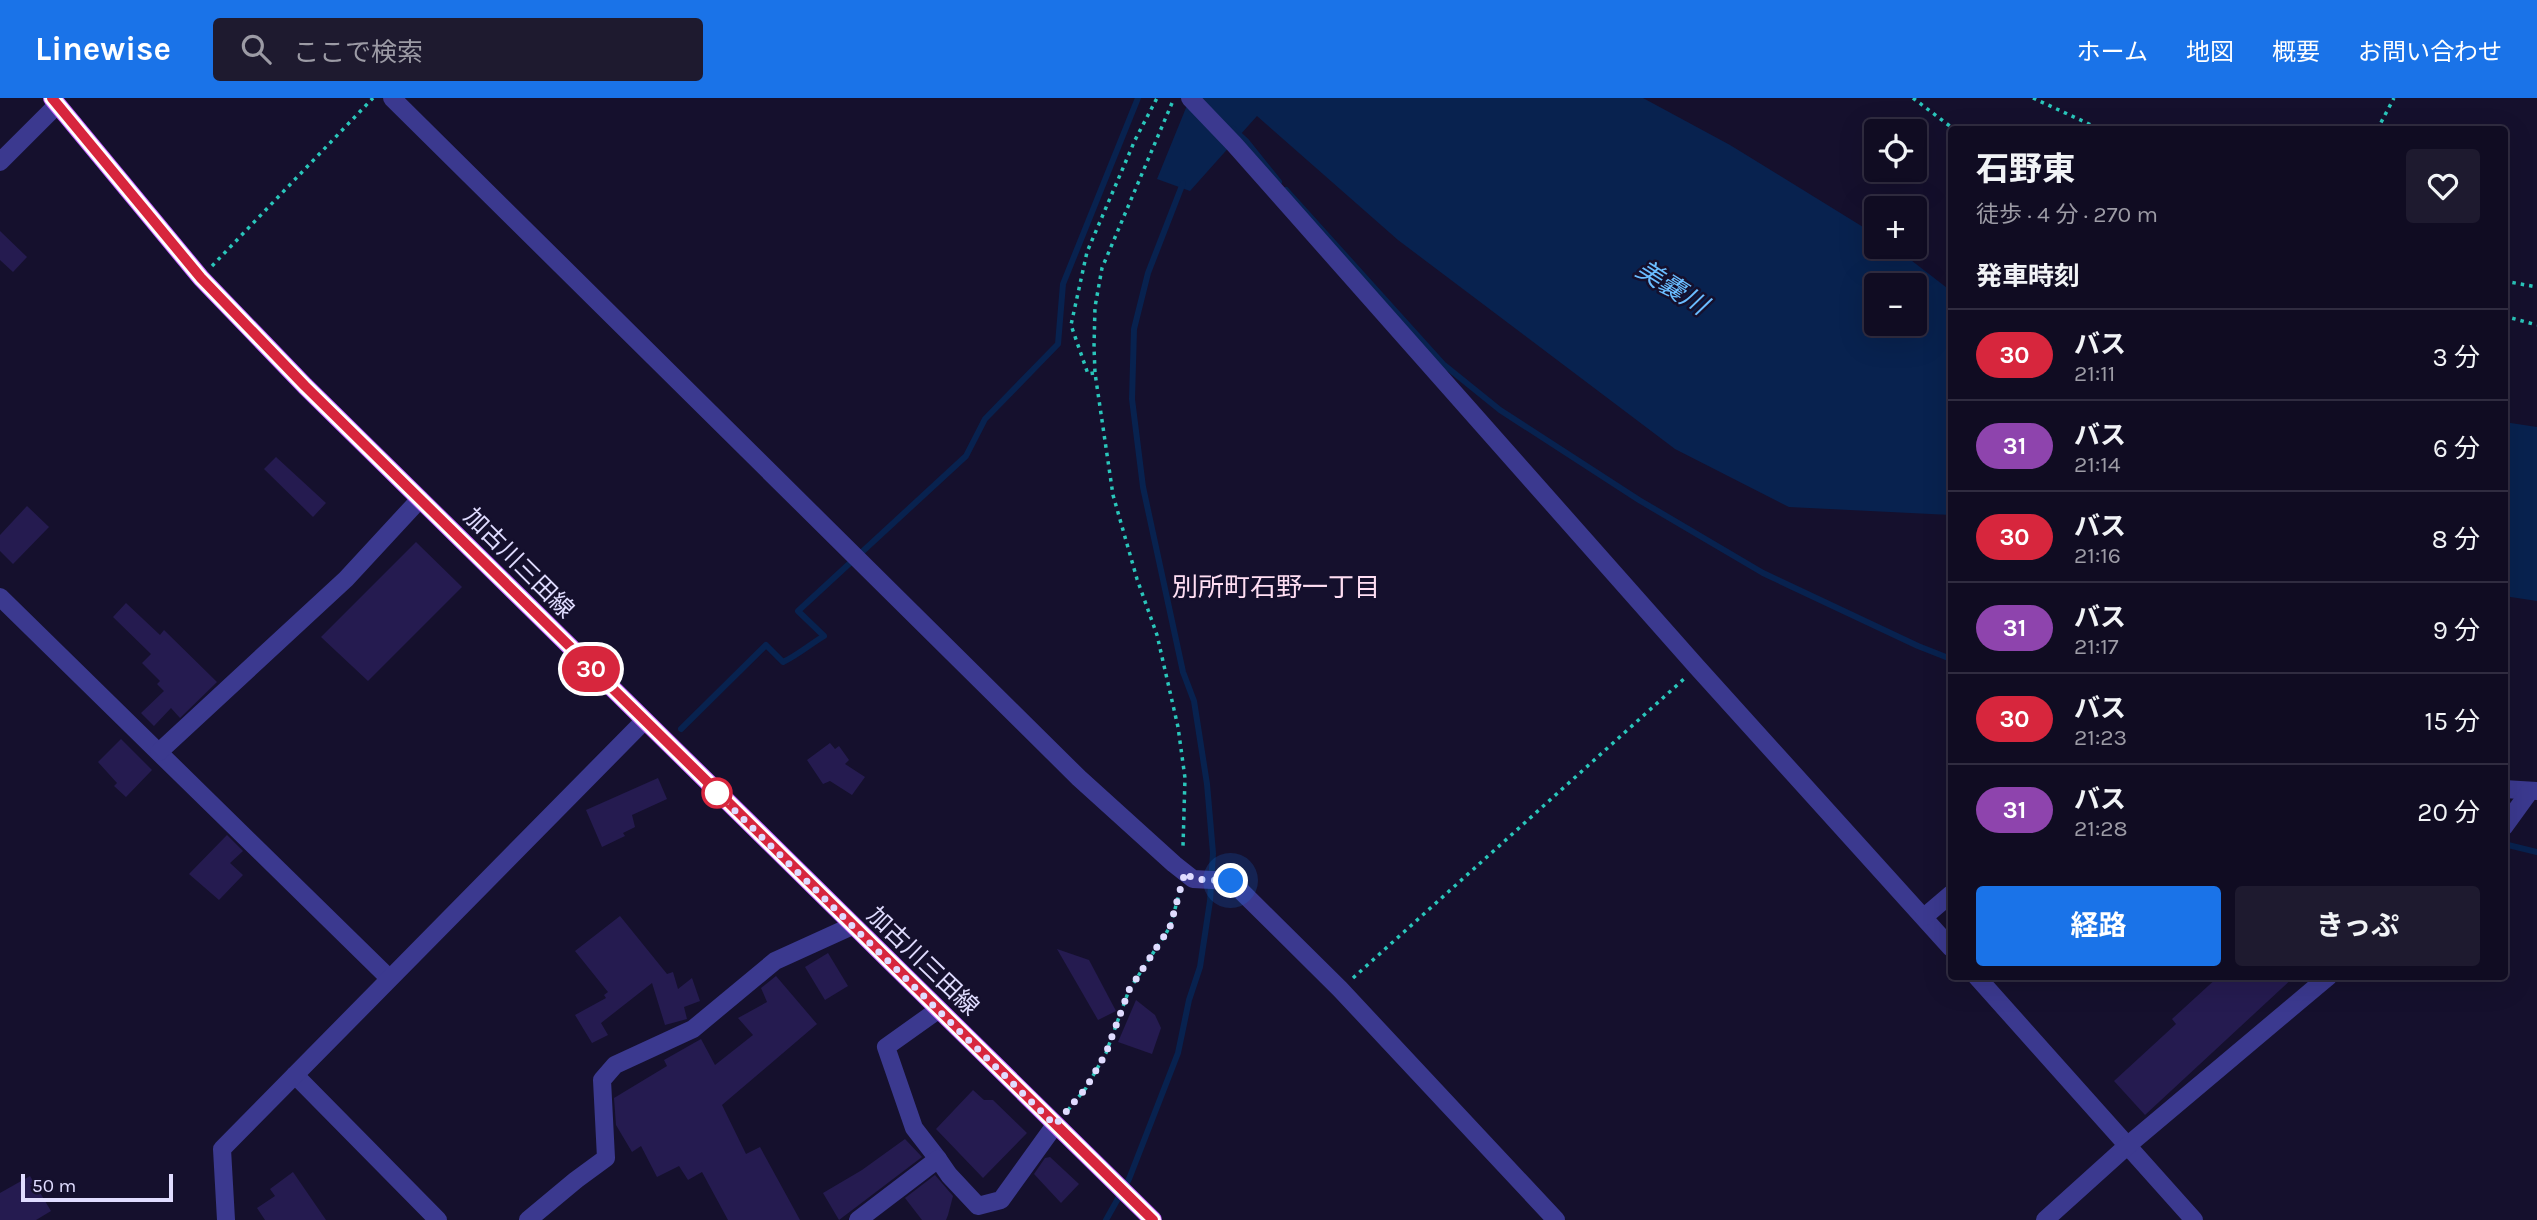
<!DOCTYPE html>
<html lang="ja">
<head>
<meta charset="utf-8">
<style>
	body { margin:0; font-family:Karla,"Noto Sans JP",sans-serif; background:#1e1a2f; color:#f1f3f6; height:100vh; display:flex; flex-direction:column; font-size:26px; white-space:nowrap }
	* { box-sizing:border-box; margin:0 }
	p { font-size:23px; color:#9c9ba5 }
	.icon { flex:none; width:38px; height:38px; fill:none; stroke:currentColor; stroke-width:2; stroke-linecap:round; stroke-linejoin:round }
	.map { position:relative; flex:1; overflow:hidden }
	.side { position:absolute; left:1948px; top:28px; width:560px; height:854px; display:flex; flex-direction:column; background:#100c22; border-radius:7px; box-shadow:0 7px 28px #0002,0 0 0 2px #302c40 }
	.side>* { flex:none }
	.badge { padding:0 14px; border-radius:23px; font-size:24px; line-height:46px }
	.buttons { position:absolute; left:1864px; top:21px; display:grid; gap:14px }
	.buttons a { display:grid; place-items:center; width:63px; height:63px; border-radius:7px; background:#100c22; box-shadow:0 7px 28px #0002,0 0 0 2px #302c40; font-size:35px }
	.scale { position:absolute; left:21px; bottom:18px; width:152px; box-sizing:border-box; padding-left:7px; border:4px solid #e0dcff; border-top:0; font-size:19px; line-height:24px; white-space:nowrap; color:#e0dcff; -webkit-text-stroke:5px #15102d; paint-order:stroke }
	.you { position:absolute; width:35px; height:35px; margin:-18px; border:5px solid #fff; border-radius:50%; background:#1a73e8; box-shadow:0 0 0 10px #1a73e833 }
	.map>.badge { position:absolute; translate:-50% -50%; box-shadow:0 0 0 4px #fff }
	h2 { padding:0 28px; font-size:26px; line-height:63px }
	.round { display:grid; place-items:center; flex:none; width:74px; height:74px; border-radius:7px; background:#1e1a2f }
	.head { display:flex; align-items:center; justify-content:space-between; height:119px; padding:0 28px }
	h1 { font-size:33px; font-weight:700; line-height:52px }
	.cta { display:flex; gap:14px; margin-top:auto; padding:14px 28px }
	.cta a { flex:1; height:80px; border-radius:7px; background:#1a73e8; color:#fff; font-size:28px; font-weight:700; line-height:80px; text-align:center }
	.cta a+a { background:#1e1a2f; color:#f1f3f6 }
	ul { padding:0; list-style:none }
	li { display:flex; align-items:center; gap:21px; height:91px; padding:0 28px; border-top:2px solid #302c40 }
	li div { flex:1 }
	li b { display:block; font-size:26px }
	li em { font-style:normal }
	li .badge { min-width:77px; font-weight:700; text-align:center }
	header { display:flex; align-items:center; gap:42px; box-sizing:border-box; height:98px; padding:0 35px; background:#1a73e8; color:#fff }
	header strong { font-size:33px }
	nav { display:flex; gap:38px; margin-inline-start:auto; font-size:24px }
	.search { width:490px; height:63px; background:#1e1a2f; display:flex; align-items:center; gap:18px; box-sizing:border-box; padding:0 24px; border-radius:7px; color:#9c9ba5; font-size:26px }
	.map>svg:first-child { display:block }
</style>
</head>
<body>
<header>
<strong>Linewise</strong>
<div class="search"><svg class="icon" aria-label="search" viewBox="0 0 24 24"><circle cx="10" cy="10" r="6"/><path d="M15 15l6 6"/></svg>ここで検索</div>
<nav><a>ホーム</a><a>地図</a><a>概要</a><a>お問い合わせ</a></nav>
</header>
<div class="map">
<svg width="2537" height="1122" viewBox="0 0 2537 1122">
	<rect width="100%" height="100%" fill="#15102d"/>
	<g fill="#08224f" fill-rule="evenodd">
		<path d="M1190 0H1643L1730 47 1876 137V149H1894L1951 193V417L1789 409 1675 351 1398 142 1257 18 1190 93 1157 81ZM1876 187H1914V226H1876Z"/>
		<path d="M2504 324 2537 329V503L2504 498Z"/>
	</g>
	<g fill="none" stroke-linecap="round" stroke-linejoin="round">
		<g stroke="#08224f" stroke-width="6">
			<path d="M1233 31 1246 43 1279 84"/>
			<path d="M1286 92 1443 266 1500 312 1639 402 1763 475 1918 548 1951 561"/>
			<path d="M681 631 766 547 783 564C798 557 809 547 824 538L798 513 966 358 985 321 1058 246 1063 186 1138 0"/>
			<path d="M2504 746 2537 754"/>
			<path d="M1106 1122 1129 1081 1178 955 1189 902 1200 869 1210 803 1213 755 1207 686 1194 603 1183 574 1143 389 1132 301 1134 231 1148 175 1183 85"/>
		</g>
	</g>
	<g fill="#251b50">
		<path d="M0 133 27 159 13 174 0 162Z"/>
		<path d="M276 359 326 405 313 419 264 371Z"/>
		<path d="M27 408 49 429 13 466 0 453V437Z"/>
		<path d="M416 444 462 489 368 583 321 539Z"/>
		<path d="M126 505 160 537 164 532 217 584 180 620 171 610 154 628 141 615 164 593 157 586 160 583 142 565 151 556 113 519Z"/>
		<path d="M121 641 152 672 126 699 114 688 117 685 98 664Z"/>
		<path d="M830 645 835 651 839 648 849 662 845 666 865 679 852 697 830 683 823 686 807 662Z"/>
		<path d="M658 680 667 701 632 717 635 729 623 735 625 738 602 749 586 712Z"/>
		<path d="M227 737 243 753 230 765 243 777 219 802 189 776Z"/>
		<path d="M620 818 667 876 673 874 678 891 692 880 700 903 684 909 687 921 665 927 652 885 601 925 608 937 592 945 575 917 606 900 604 897 608 894 575 853Z"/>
		<path d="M1057 851 1089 862 1116 913 1098 922Z"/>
		<path d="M828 855 848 888 825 902 805 869Z"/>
		<path d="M776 878 817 926 722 1007 746 1056 760 1049 800 1122H728L702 1074 688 1082 679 1068 657 1079 641 1048 632 1054 616 1027 614 1000 667 968 664 962 701 941 715 967 753 937 738 920 767 904 761 890Z"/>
		<path d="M2219 878H2295L2145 1017 2114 983 2176 926 2172 921Z"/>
		<path d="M1136 902 1155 917 1161 930 1152 956 1118 944Z"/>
		<path d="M973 992 984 1002H993L1027 1035 983 1080 936 1031Z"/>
		<path d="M905 1041 922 1059 839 1122 823 1095 862 1072Z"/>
		<path d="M1050 1059 1079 1086 1061 1105 1034 1076 1045 1060Z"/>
		<path d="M293 1074 326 1122H265L257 1110 275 1098 270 1091Z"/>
		<path d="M935 1077 953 1098 948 1117 946 1122H922L905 1100Z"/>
		<path d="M30 1078 51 1113 36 1122H0V1095Z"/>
	</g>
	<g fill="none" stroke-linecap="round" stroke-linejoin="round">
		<g stroke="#2ac6bb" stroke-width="3.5" stroke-dasharray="3.5 5" stroke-linecap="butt">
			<path d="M1913 0 1955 32"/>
			<path d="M2033 0 2102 32"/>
			<path d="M1172 5 1102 170 1095 209 1094 249 1095 275 1113 397 1137 481 1157 537 1178 629 1185 680 1183 748"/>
			<path d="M2377 32 2394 0"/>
			<path d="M212 168 373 0"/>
			<path d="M2504 183 2537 189"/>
			<path d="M2504 218 2537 227"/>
			<path d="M1094 275 1088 276 1071 227 1087 154 1135 42 1157 0"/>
			<path d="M1353 880 1685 580"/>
			<path d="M1068 1012 1086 990 1106 955 1129 892 1170 829 1180 793"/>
		</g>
		<g stroke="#3b398f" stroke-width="18">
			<path d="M392 0 1079 680 1174 766 1193 781 1231 783 1340 891 1556 1122"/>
			<path d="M1190 0 1234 46 1697 569 1951 850"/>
			<path d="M0 64 57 7"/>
			<path d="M0 499 389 880"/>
			<path d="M159 654 346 481 420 401"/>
			<path d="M2504 691 2537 693"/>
			<path d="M2504 729 2530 693"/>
			<path d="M1924 819 1951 796"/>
			<path d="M1976 878 2194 1122"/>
			<path d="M295 977 438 1122"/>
			<path d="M938 1061 914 1030 886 949 938 912"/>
			<path d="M226 1122 222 1051 644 623"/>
			<path d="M528 1122 576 1082 606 1060 602 982 615 967 693 931 775 863 852 828"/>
			<path d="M858 1122 938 1061 949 1077 978 1108 1001 1102 1055 1027"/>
			<path d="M2045 1122 2127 1048 2329 878"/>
		</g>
		<path stroke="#c363ff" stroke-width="18" d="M52 0 201 180 305 288 1153 1122"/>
	</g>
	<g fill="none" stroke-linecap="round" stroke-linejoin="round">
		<g stroke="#fff" stroke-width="16">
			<path id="line" d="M52 0 201 180 305 288 1153 1122"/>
		</g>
		<use href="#line" stroke="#d7263d" stroke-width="10"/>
		<path stroke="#e0dcff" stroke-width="7" stroke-dasharray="0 12.6" d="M717 695 1055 1027 1086 990 1106 955 1129 892 1170 829 1185 774 1193 781 1231 783"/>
	</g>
	<circle fill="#fff" stroke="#d7263d" stroke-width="3.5" cx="717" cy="695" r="14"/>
	<g text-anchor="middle" stroke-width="5" stroke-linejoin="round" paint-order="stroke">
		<g font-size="24" fill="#e0dcff" stroke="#15102d">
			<text transform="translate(519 465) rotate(45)" y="8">加古川三田線</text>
			<text transform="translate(923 863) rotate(44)" y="8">加古川三田線</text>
		</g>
		<g font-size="26" font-style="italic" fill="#6abcff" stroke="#15102d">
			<text transform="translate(1672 189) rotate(32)" y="9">美嚢川</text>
		</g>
		<g font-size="26" fill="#ffdef3" stroke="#15102d">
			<text x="1276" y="498">別所町石野一丁目</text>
		</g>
	</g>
</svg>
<div class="buttons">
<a><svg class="icon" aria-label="locate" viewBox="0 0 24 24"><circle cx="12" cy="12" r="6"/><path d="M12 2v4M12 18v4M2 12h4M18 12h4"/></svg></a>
<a>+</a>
<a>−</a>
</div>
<div class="scale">50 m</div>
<div class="you" style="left:1231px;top:783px"></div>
<b class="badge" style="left:591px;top:571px;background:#d7263d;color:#fff">30</b>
<section class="side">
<div class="head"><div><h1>石野東</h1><p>徒歩 · 4 分 · 270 m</p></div><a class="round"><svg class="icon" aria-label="heart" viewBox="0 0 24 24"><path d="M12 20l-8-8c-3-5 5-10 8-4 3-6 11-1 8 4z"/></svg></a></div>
<h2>発車時刻</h2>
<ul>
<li><span class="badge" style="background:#d7263d;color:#fff">30</span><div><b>バス</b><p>21:11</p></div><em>3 分</em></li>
<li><span class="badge" style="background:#8e44ad;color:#fff">31</span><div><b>バス</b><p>21:14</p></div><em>6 分</em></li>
<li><span class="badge" style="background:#d7263d;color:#fff">30</span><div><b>バス</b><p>21:16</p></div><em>8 分</em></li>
<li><span class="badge" style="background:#8e44ad;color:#fff">31</span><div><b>バス</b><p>21:17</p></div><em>9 分</em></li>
<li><span class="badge" style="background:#d7263d;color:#fff">30</span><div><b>バス</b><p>21:23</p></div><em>15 分</em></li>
<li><span class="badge" style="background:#8e44ad;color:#fff">31</span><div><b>バス</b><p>21:28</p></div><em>20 分</em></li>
</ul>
<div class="cta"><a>経路</a><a>きっぷ</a></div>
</section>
</div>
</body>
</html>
